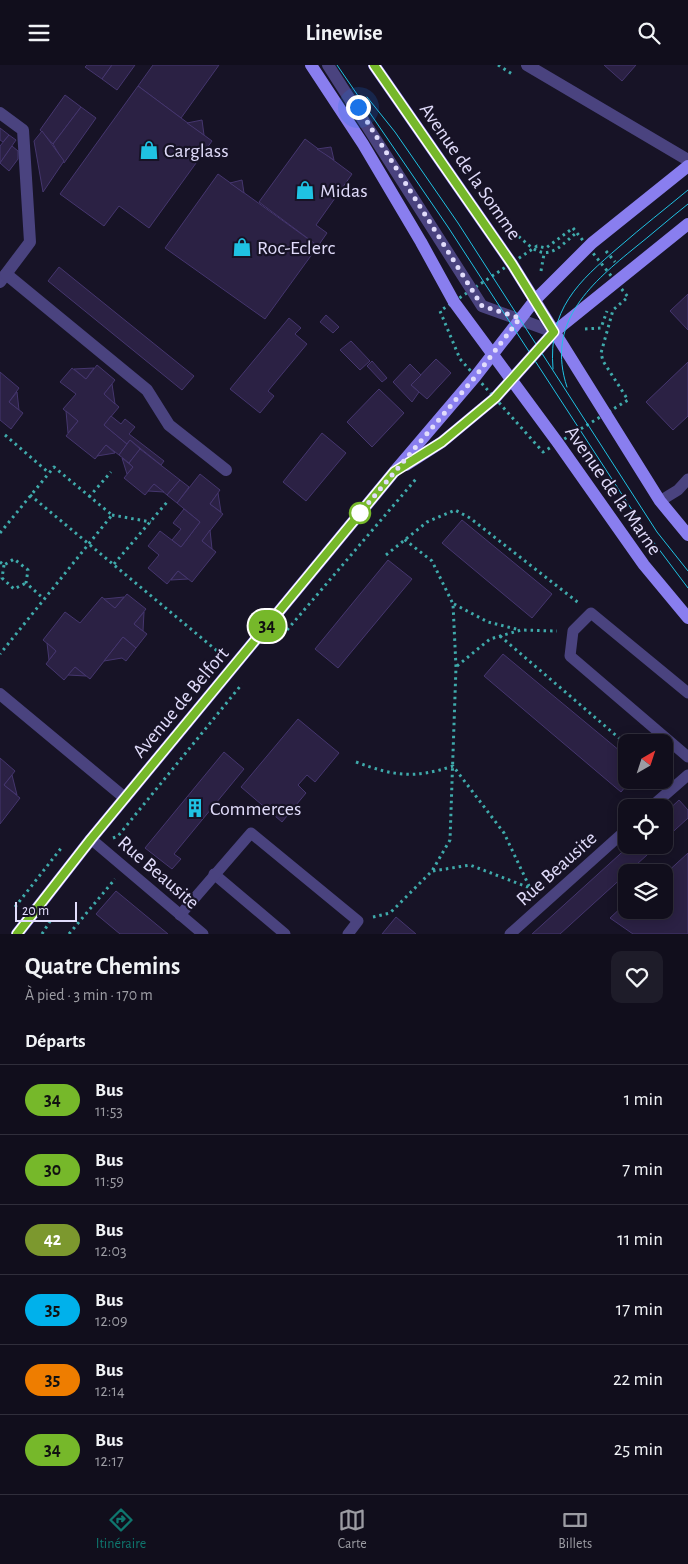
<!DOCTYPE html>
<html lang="fr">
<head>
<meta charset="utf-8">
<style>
	body { margin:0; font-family:"Alegreya Sans",sans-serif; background:#1e1c29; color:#f1f3f6; height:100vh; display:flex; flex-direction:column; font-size:19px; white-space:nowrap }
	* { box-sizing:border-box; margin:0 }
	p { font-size:16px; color:#9c9ca3 }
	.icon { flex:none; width:28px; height:28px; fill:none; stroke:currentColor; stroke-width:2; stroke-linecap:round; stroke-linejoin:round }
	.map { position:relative; height:869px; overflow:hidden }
	.side { display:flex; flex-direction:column; background:#110e1c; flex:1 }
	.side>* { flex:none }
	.badge { padding:0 10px; border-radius:16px; font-size:18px; line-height:32px }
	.needle { width:32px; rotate:39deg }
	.buttons { position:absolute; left:618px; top:669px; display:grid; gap:10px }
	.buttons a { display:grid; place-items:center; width:55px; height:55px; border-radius:10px; background:#110e1c; box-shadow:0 2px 12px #0003,0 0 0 1px #302e3b; font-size:25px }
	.scale { position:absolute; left:15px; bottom:12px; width:62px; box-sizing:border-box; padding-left:5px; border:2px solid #e1dcfb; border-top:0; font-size:14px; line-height:18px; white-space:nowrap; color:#e1dcfb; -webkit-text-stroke:4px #171326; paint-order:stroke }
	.you { position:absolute; width:25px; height:25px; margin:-12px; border:4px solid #fff; border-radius:50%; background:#1a73e8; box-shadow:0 0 0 8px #1a73e833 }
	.map>.badge { position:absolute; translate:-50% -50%; box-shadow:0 0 0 2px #fff }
	h2 { padding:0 25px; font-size:19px; line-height:45px }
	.round { display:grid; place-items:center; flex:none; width:52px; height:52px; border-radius:10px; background:#1e1c29 }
	.head { display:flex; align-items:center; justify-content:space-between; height:85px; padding:0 25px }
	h1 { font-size:24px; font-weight:700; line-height:38px }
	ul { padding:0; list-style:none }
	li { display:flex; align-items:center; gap:15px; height:70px; padding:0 25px; border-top:1px solid #302e3b }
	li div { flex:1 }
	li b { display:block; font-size:19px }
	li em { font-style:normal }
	li .badge { min-width:55px; font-weight:700; text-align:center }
	header { display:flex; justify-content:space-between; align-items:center; height:65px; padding:0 25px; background:#110e1c; font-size:22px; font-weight:700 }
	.dock { display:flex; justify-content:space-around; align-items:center; height:70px; border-top:1px solid #302e3b; background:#110e1c; font-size:14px; color:#9c9ca3 }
	.dock a { display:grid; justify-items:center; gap:2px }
	.dock .active { color:#0f766e }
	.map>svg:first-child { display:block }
</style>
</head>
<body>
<header><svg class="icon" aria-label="menu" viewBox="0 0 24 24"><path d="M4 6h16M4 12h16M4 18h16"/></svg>Linewise<svg class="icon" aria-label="search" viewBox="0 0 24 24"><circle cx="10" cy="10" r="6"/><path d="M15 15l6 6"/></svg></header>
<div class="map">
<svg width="688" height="869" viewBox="0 0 688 869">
	<rect width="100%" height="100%" fill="#171326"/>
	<g fill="#2b2144" stroke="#45366e">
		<path d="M87 0H112L102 14 85 2Z"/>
		<path d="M112 0H135L117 25 102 14Z"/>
		<path d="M153 0H219L181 53 138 21Z"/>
		<path d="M604 0H636L622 16Z"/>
		<path d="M138 21 212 76 149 163 119 141 104 161 60 129Z"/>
		<path d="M65 30 81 42 53 79 40 65Z"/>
		<path d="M81 42 96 53 64 98 53 79Z"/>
		<path d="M202 55 204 70 187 58Z"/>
		<path d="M0 63 9 70 3 77 0 75Z"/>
		<path d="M42 66 64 96 43 127 34 76Z"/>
		<path d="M9 70 16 75 0 98V81Z"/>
		<path d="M305 74 352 109 316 160 327 168 318 181 259 137Z"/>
		<path d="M12 81 18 86V94L9 106 0 98Z"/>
		<path d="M331 82 334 95 317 84Z"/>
		<path d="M218 109 318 181 265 254 165 183Z"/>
		<path d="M242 115 244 128 230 118Z"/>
		<path d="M59 202 194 311 182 325 48 216Z"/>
		<path d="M688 229V265L670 246Z"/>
		<path d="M326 250 339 262 333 268 320 257Z"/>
		<path d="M289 253 301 263 295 269 307 279 268 326 274 331 260 348 230 324Z"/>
		<path d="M351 276 370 296 360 305 340 285Z"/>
		<path d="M436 294 451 308 427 334 411 320Z"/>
		<path d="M372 296 387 313 382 317 367 301Z"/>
		<path d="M688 297V351L673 365 646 337Z"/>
		<path d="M410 299 421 310 411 320 419 327 412 337 393 317Z"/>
		<path d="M97 300 115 315 104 329 119 342 104 360 127 379 119 390 106 380 95 394 66 371 78 356 63 344 76 329 60 317 72 303 86 314Z"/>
		<path d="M94 303 86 314 74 304Z"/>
		<path d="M0 307 19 323 9 337 23 348 11 364 0 355Z"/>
		<path d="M112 319 115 339 104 329Z"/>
		<path d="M379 324 404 348 372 382 347 357Z"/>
		<path d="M17 327 19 345 9 337Z"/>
		<path d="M66 346 78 356 68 368Z"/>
		<path d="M111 351 121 359 125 354 135 362 129 369 164 396 161 400 130 375 127 379 104 360Z"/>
		<path d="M322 368 346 388 306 436 283 417Z"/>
		<path d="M130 375 140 384 129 398 119 390Z"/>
		<path d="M106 380 115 388 97 391Z"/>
		<path d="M140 384 180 415 167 430 154 419 145 430 124 413 133 402 129 398Z"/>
		<path d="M122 393 133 402 127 409Z"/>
		<path d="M200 409 220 425 210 439 223 449 202 476 216 487 192 517 178 506 167 519 148 503 159 490 148 481 160 466 181 482 200 457 177 438Z"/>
		<path d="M180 415 189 422 177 438 167 430Z"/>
		<path d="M154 419 164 427 148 426Z"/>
		<path d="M218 428 221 447 210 439Z"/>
		<path d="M184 444 200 457 181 482 172 475 181 464 173 458Z"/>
		<path d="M462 455 552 529 532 553 442 478Z"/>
		<path d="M210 465 212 484 202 476Z"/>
		<path d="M388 495 412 514 338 603 315 584Z"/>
		<path d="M178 506 188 514 171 515Z"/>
		<path d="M127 529 146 544 134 559 147 569 136 583 123 572 90 614 75 602 64 615 46 599 56 586 43 575 65 547 80 558 102 532 115 543Z"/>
		<path d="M124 532 115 543 104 534Z"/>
		<path d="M144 547 143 566 134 559Z"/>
		<path d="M123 572 136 583 126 596 122 593 104 596Z"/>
		<path d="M47 578 56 586 49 595Z"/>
		<path d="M503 589 626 691V715H631L621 727 484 611Z"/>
		<path d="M75 602 86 611 68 610Z"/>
		<path d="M298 654 339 688 315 717 307 710 298 720 306 728 282 757 241 722Z"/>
		<path d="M224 687 244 704 174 789 181 794 172 804 145 783Z"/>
		<path d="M0 693 15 706 4 720 20 733 0 759Z"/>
		<path d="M12 710 17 730 4 720Z"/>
		<path d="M679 735 688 745V753L664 775V749Z"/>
		<path d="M630 780H658L560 869H532Z"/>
		<path d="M688 788V869H633L610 853 626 838V845H664V810Z"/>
		<path d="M116 826 168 869H120L96 849Z"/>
		<path d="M396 852 416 869H382Z"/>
	</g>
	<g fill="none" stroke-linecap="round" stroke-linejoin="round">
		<g stroke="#3faaab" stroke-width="3" stroke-dasharray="2.5 4" stroke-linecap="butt">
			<path d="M498 0 512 9"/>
			<path d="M573 163 628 232 613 245 601 288 603 296 628 335 543 387 460 294 440 246 537 181 546 183Z"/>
			<path d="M508 164C515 167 519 172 524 176 547 198 556 185 576 168"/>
			<path d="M606 186 615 197"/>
			<path d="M541 206 544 189"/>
			<path d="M585 264 601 263 607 246"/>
			<path d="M5 370 49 408"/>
			<path d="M30 430 222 590"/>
			<path d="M89 432 111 407"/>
			<path d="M112 450 151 457"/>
			<path d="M0 468 54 402 112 450 0 589"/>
			<path d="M386 490 427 457 455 445 470 453 580 539"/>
			<path d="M0 497 4 500 14 494 28 505 26 518 44 534"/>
			<path d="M114 499 168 436"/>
			<path d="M4 500 2 513 14 524 26 518"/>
			<path d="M454 539 488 557 520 565"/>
			<path d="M287 565 416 414"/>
			<path d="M500 571 626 679"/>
			<path d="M457 601 490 574 521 565 557 566"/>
			<path d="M356 697C394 711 414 714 453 701L504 768 530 823 534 827"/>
			<path d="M113 773 118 771 242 619"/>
			<path d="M433 806 470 800 530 823"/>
			<path d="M15 842 62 782"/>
			<path d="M373 852 390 848 432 806 450 775 456 602 453 539 432 496 404 474"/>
			<path d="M42 869 52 853"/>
			<path d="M69 869 115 814"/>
		</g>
		<g stroke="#4a437f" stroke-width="11">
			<path d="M660 436 678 425 688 414"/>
			<path d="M688 628 591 548 573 566 570 591 688 692"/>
			<path d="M651 742 688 710"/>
			<path d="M91 774 203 869"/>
			<path d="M214 809 285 869"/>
			<path d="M180 850 251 768 358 856 348 869"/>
			<path d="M510 869 626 765"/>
		</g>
		<g stroke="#4a437f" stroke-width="12">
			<path d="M328 0 482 241 554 267"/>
			<path d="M527 0 688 95"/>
			<path d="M0 48 23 65 30 177 0 217"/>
			<path d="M6 209 147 325 169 360 226 405"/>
			<path d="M0 629 125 733"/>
		</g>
		<g stroke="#897eef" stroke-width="12">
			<path d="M311 0 363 79 421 177 454 237 558 378 644 500 688 553"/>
			<path d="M374 0 512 199 660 436 688 470"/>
			<path d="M406 400 442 377 495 333 554 267 688 159"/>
			<path d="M17 869 91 774 394 407 475 312 535 235 592 178 688 101"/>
		</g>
		<g stroke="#1fc2e3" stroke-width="1">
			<path d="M337 0 448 162 649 471 688 523"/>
			<path d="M367 32 395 67 458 158 657 467 688 506"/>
			<path d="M553 304C548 244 578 217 619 182 642 162 665 144 688 125"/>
			<path d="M567 322C546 259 588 221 632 185 651 170 669 154 688 139"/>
		</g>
	</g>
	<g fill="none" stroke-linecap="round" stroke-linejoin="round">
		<g stroke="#fff" stroke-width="11">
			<path id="line" d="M17 869 91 774 394 407 442 377 495 333 554 267 512 199 374 0"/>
		</g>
		<use href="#line" stroke="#76b82a" stroke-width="8"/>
		<path stroke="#e1dcfb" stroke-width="5" stroke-dasharray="0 9" d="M358 42 482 241 520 253 475 312 360 448"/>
	</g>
	<defs>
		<g id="shop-bare" transform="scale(1.5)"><path d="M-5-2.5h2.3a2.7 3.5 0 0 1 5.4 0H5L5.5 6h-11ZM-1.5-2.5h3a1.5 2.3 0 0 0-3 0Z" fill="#1fc2e3" stroke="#171326" stroke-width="2.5" paint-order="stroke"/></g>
		<g id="building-bare" transform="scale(1.5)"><path d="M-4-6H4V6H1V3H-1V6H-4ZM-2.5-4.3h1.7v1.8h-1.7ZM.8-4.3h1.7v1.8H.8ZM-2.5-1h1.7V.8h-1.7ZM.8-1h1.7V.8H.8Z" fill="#1fc2e3" stroke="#171326" stroke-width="2.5" paint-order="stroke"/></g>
	</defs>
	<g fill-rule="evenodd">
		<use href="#shop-bare" x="149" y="85"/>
		<use href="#shop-bare" x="305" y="125"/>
		<use href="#shop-bare" x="242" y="182"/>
		<use href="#building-bare" x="195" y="743"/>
	</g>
	<circle fill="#fff" stroke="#76b82a" stroke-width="2.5" cx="360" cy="448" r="10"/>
	<g text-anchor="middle" stroke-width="4.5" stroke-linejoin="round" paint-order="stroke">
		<g font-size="20" fill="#e1dcfb" stroke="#171326" text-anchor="start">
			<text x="164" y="92">Carglass</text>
			<text x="320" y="132">Midas</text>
			<text x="257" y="189">Roc-Eclerc</text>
			<text x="210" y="750">Commerces</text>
		</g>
		<g font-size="20" fill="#e1dcfb" stroke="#171326">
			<text transform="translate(471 106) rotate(55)" y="7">Avenue de la Somme</text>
			<text transform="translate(614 425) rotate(55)" y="7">Avenue de la Marne</text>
			<text transform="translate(180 637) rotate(-50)" y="7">Avenue de Belfort</text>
			<text transform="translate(556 803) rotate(-42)" y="7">Rue Beausite</text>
			<text transform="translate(159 807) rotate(41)" y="7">Rue Beausite</text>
		</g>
	</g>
</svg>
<div class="buttons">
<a><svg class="needle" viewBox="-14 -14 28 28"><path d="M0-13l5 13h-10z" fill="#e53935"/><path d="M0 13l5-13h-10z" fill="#9c9ca3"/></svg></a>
<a><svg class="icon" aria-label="locate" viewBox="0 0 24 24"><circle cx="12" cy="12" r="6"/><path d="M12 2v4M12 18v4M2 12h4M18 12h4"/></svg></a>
<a><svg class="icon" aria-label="layers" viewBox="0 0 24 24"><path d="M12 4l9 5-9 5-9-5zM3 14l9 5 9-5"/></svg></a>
</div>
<div class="scale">20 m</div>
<div class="you" style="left:358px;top:42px"></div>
<b class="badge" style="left:267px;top:561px;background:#76b82a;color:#111">34</b>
</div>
<section class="side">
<div class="head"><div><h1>Quatre Chemins</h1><p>À pied · 3 min · 170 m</p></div><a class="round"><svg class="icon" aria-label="heart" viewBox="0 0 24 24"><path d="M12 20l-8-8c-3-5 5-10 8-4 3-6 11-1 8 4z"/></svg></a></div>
<h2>Départs</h2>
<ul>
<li><span class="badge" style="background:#76b82a;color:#111">34</span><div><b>Bus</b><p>11:53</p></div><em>1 min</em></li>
<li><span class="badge" style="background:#76b82a;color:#111">30</span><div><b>Bus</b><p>11:59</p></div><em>7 min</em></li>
<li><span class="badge" style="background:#7c982e;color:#fff">42</span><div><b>Bus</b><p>12:03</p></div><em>11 min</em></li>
<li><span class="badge" style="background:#00b1eb;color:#111">35</span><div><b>Bus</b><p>12:09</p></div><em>17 min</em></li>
<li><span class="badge" style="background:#ee7d00;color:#111">35</span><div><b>Bus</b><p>12:14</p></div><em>22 min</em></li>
<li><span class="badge" style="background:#76b82a;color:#111">34</span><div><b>Bus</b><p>12:17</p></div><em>25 min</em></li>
</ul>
</section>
<nav class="dock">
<a class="active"><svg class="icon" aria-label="directions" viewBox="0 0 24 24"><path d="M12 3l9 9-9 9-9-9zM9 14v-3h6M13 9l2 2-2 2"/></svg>Itinéraire</a>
<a><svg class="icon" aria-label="map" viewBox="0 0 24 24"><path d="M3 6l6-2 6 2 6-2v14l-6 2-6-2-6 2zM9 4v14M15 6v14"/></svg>Carte</a>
<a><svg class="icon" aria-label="tickets" viewBox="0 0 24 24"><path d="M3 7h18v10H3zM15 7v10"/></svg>Billets</a>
</nav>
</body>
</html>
